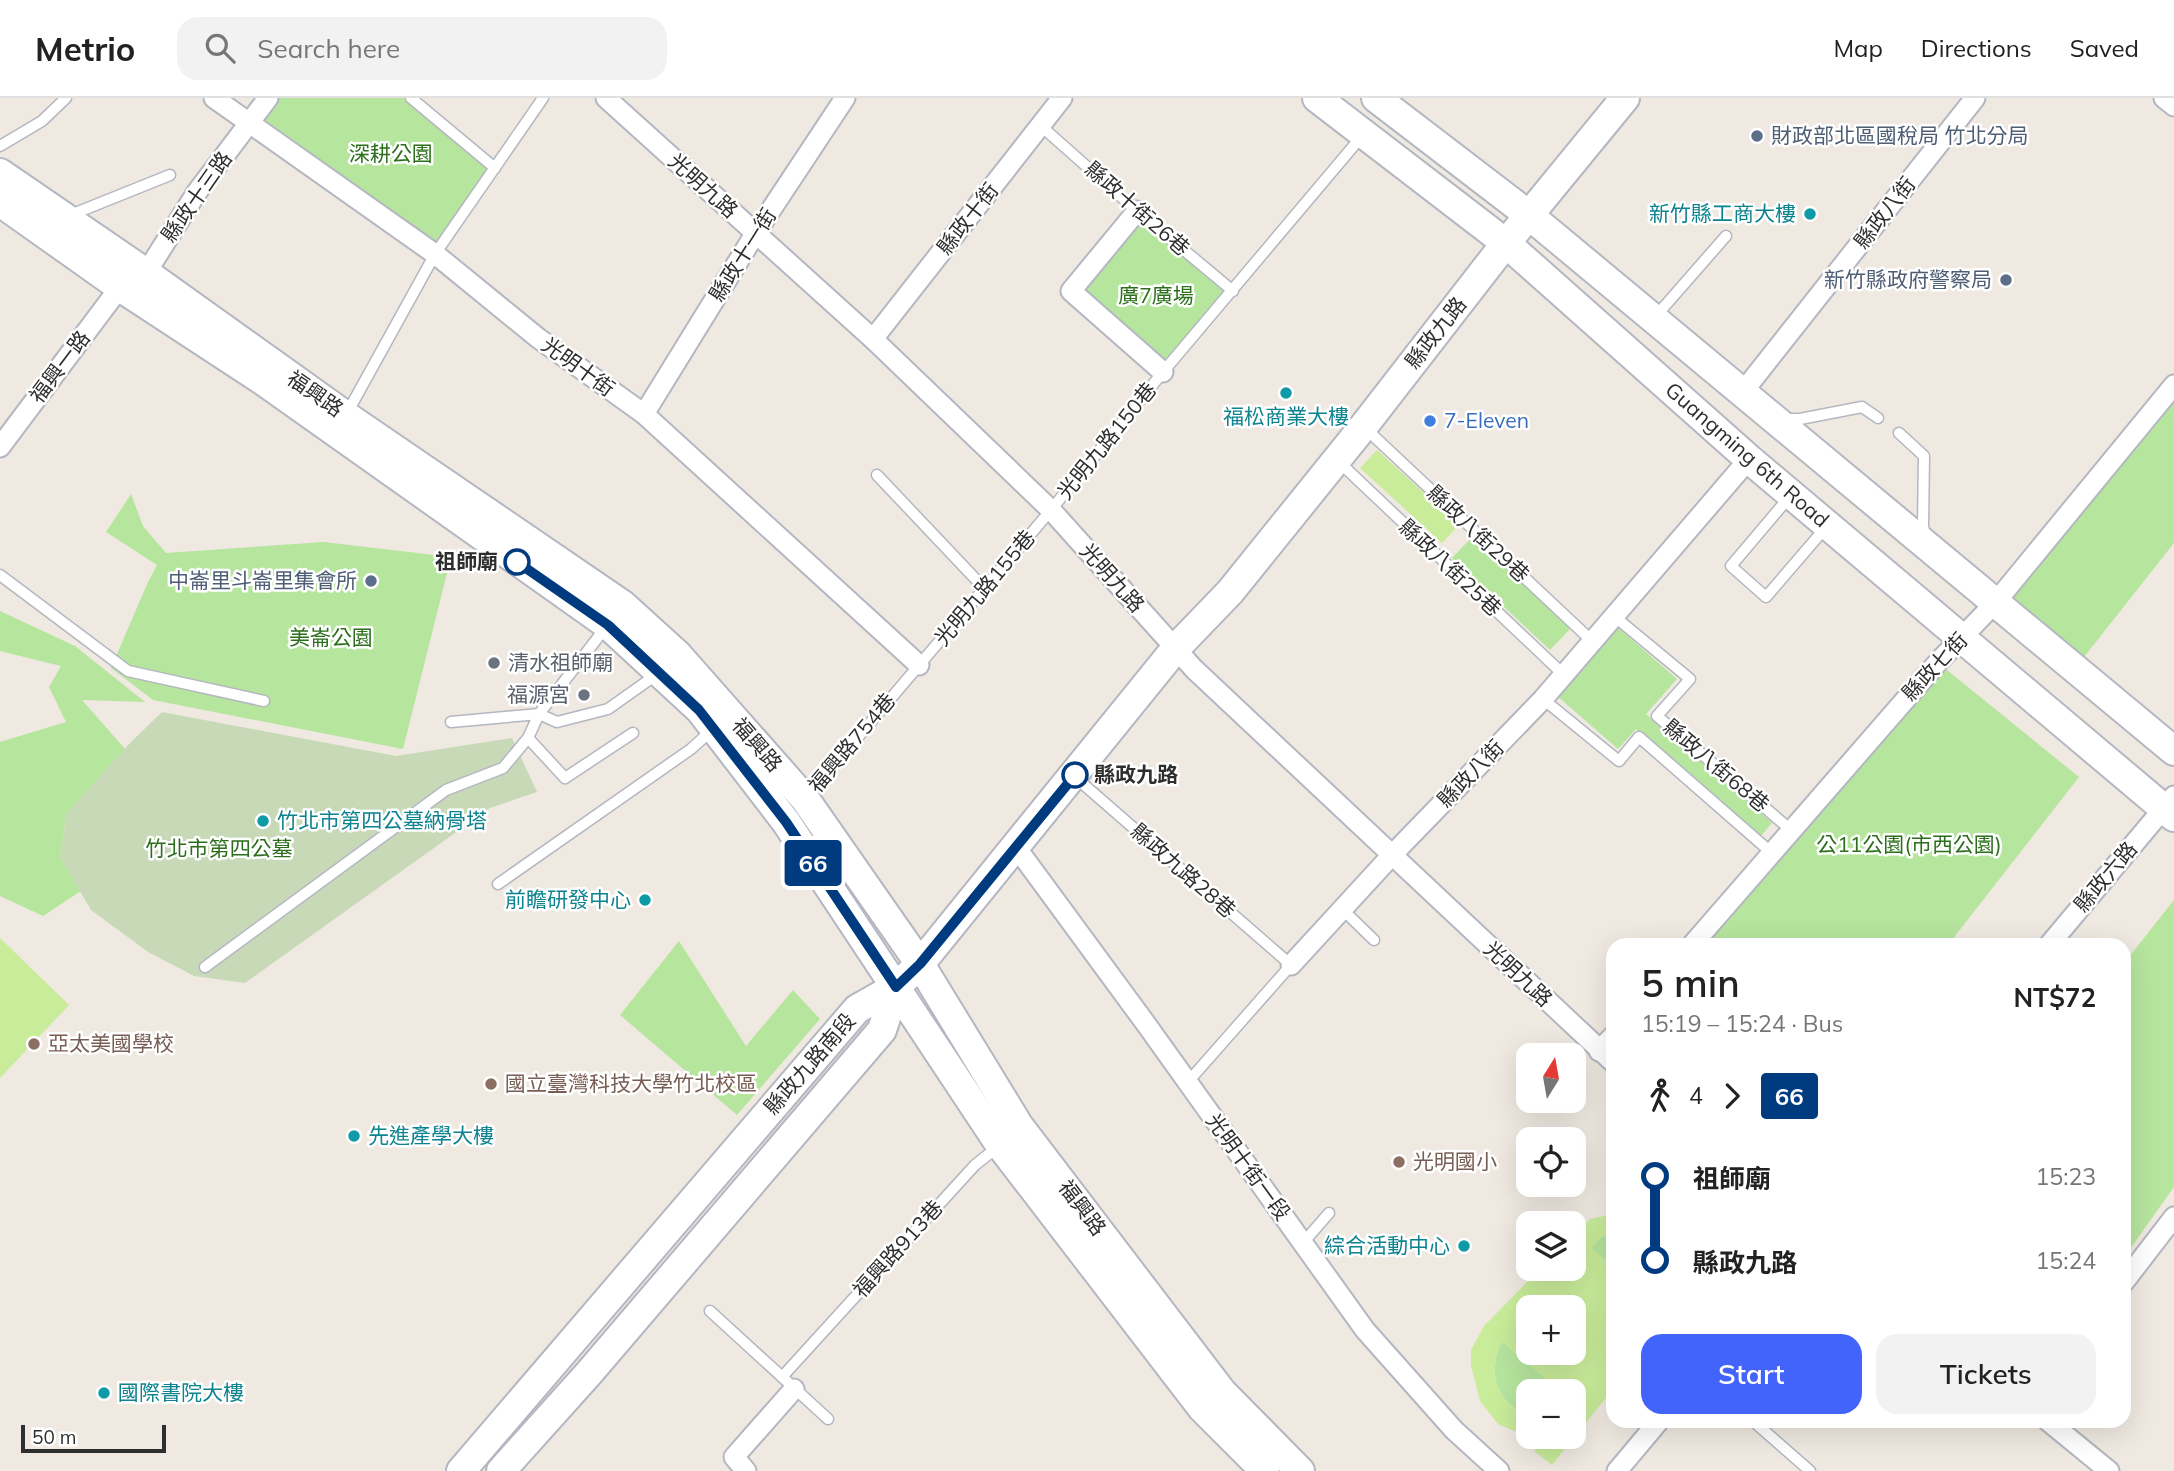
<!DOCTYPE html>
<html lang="en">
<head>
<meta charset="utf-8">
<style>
	body { margin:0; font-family:Mulish,"Noto Sans TC",sans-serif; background:#f2f2f2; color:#222; height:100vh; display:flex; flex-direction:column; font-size:26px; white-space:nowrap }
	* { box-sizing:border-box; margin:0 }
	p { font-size:23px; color:#767676 }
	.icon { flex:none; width:38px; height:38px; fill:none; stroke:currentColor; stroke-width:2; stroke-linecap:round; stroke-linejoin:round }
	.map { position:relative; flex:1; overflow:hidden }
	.sheet { position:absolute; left:1606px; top:840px; width:525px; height:490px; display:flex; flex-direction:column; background:#fff; border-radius:21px; box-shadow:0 7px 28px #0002 }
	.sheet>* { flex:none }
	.badge { padding:0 14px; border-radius:5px; font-size:24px; line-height:46px }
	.needle { width:46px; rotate:11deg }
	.fabs { position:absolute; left:1516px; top:945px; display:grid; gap:14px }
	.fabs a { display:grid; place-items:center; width:70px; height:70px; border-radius:14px; background:#fff; box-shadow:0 7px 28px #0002; font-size:35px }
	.scale { position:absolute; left:21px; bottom:18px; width:145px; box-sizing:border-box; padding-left:7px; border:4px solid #2e2e2e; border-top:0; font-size:19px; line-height:24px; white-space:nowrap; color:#2e2e2e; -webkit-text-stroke:5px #fff; paint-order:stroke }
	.map>.badge { position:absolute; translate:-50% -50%; box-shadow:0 0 0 4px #fff }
	.legs { display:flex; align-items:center; gap:10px; height:77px; padding:0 35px; font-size:23px }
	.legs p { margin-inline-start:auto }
	.head { display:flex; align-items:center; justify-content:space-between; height:119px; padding:0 35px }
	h1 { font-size:38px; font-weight:600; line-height:52px }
	.button { display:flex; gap:14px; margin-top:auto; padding:14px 35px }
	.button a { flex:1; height:80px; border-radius:21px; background:#4264fb; color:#fff; font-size:28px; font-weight:600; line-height:80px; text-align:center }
	.button a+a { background:#f2f2f2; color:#222 }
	ul { padding:0 35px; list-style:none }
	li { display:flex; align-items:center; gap:24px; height:84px; font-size:26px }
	li i { display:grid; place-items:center; width:10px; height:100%; margin:0 9px; background:currentColor }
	li i::after { content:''; width:18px; height:18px; margin:-9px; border:5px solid; border-radius:50%; background:#fff }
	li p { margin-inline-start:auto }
	li:first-child i { background:linear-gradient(#0000 50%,currentColor 0) }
	li:last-child i { background:linear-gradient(currentColor 50%,#0000 0) }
	header { display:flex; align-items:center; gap:42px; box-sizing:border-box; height:98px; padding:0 35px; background:#fff; border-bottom:2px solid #e0e0e0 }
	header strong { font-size:33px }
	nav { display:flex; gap:38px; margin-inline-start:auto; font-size:24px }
	.search { width:490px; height:63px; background:#f2f2f2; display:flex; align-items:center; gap:18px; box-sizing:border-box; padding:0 24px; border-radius:21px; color:#767676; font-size:26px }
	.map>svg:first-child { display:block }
</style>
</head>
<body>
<header>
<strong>Metrio</strong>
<div class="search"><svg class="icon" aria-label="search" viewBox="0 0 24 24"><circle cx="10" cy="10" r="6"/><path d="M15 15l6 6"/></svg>Search here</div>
<nav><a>Map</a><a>Directions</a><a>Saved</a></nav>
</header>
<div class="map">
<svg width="2174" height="1373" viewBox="0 0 2174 1373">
	<rect width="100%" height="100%" fill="#efe9e1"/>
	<g fill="#b6e59e">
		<path d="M268 0H411L495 70 435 156 250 25Z"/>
		<path d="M1137 113 1233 193 1163 274 1071 193Z"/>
		<path d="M2174 287V445L2084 559 2005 493Z"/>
		<path d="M131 396 143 428 166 455 324 444 451 459 403 651 153 602 111 570 148 484 157 467 106 434Z"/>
		<path d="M1473 438 1571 530 1550 552 1452 460Z"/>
		<path d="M0 513 75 548 145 604 82 602 125 651 67 715 60 759 81 793 43 818 0 798V644L66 624 49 589 61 568 0 553Z"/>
		<path d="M1616 528 1677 581 1646 616 1772 725 1760 739 1636 631 1618 651 1556 597Z"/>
		<path d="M1942 568 2079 679 1948 847H1699Z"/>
		<path d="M2174 802V1089L2125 1158V864Z"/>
		<path d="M679 843 746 948 793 892 820 921 737 1017 620 917Z"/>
		<path d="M1613 1135V1169L1591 1150 1601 1139Z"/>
		<path d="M1502 1243 1560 1293H1528V1317C1495 1305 1487 1273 1502 1243Z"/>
	</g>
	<path fill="#c8d9b8" d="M162 614 396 658 512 640 537 694 490 710 245 885 194 878 148 854 91 812 60 759 67 715 131 644Z"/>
	<g fill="#c9ec9a" fill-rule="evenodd">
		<path d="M1377 352 1459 427 1442 445 1360 370Z"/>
		<path d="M0 840 69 907 0 980Z"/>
		<path d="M1613 1116V1135L1601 1139 1592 1150 1613 1169V1291L1552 1367 1534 1353 1547 1339H1573V1293H1560L1502 1244C1487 1273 1495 1305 1528 1317V1337L1521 1336 1498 1326 1480 1303 1471 1267V1252L1484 1228 1540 1171H1573V1137L1590 1121ZM1528 1209H1573V1255H1528Z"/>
	</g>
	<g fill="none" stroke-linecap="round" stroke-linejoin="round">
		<g stroke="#b4b7c1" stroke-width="13">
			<g id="lane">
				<path d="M411 0 495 70"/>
				<path d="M1041 28 1137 113 1233 193"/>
				<path d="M0 48 42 23 66 0"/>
				<path d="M68 118 170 77"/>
				<path d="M1656 218 1726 138"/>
				<path d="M346 317 435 156 543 0"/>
				<path d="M1785 321H1800L1862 309 1878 320"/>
				<path d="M1364 329 1592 543"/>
				<path d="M1899 335 1924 358 1923 428 1925 437"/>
				<path d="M1338 363 1564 577"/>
				<path d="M877 377 984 490"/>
				<path d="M1791 397 1731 468 1766 499 1827 428"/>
				<path d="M0 477 128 573 264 603"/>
				<path d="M1614 518 1690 581 1657 618 1791 732"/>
				<path d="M606 529 539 616 557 624 608 611 656 577"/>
				<path d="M1543 601 1619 663 1639 639 1773 756"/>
				<path d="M451 624 539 616 528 640 565 680 633 635"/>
				<path d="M1075 679 1291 867 1187 985"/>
				<path d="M807 699 1051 412 1163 274 1362 38"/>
				<path d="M498 786 691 651 711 633"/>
				<path d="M1342 811 1374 842"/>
				<path d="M205 869 446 692 503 670 528 640"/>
				<path d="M1303 1145 1329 1115"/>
				<path d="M710 1213 828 1321"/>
				<path d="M782 1279 975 1067 999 1048"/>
				<path d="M1753 1323 1810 1373"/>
			</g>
		</g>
		<g stroke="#b4b7c1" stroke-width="23">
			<g id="street">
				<path d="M214 0 435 156 538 240 644 316 919 567"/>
				<path d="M606 0 873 241 1051 412 1194 571 1614 965"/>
				<path d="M2164 0 2174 8"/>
				<path d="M1137 113 1071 193 1163 274"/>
				<path d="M873 241 1062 0"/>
				<path d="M1742 295 1975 0"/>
				<path d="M644 316 755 136 845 0"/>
				<path d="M0 349 120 189 146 175 197 94 268 0"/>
				<path d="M1016 749 1146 926 1365 1232 1454 1332 1499 1373"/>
				<path d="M1692 847 1939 563 1995 505 2174 287"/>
				<path d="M2049 847 2174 698"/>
				<path d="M1291 867 1392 757 1543 601 1749 361"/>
				<path d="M1599 953 1614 937"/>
				<path d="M2124 1184 2174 1119"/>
				<path d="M2048 1323 2109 1373"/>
				<path d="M746 1373 734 1359 794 1291"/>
				<path d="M1617 1373 1659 1323"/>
			</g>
		</g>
		<g stroke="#b4b7c1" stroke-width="32">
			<g id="secondary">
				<path d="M1317 0 1507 146 1749 361 2174 719"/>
				<path d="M1376 0 1530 118 2174 653"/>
				<path d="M0 75 146 175 346 318 623 507 677 556 805 701 920 866 1019 1028 1222 1294 1300 1373"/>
				<path d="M0 104 120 189 262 282 608 527 700 612 786 724 1000 1047 1202 1310 1265 1373"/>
				<path d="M461 1373 857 911 896 889 920 866 1176 550 1230 494 1363 329 1498 155 1625 0"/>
				<path d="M501 1373 589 1275 882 932 896 889"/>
			</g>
		</g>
		<use href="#lane" stroke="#fff" stroke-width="10"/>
		<use href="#street" stroke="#fff" stroke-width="19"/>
		<use href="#secondary" stroke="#fff" stroke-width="28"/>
	</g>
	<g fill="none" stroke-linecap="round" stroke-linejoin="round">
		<g stroke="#fff" stroke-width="16">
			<path id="line-1" d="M517 464 608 527 699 612 786 724 896 889 920 866 1075 677"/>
		</g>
		<use href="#line-1" stroke="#003b80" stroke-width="10"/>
	</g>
	<g fill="#5c6f8a" stroke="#fff" stroke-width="2.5">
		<circle cx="1757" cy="38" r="7"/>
		<circle cx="2006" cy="182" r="7"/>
		<circle cx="371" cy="483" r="7"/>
	</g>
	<g fill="#0f9aa8" stroke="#fff" stroke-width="2.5">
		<circle cx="1810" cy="116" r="7"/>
		<circle cx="1286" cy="295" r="7"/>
		<circle cx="263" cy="723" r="7"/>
		<circle cx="645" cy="802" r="7"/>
		<circle cx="354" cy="1038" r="7"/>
		<circle cx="1464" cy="1148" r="7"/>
		<circle cx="104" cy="1295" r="7"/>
	</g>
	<circle fill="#3f7fe0" stroke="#fff" stroke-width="2.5" cx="1430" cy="323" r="7"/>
	<g fill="#fff" stroke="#003b80" stroke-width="3.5">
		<circle cx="517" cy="464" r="12"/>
		<circle cx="1075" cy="677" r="12"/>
	</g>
	<g fill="#6b7280" stroke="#fff" stroke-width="2.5">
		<circle cx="494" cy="565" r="7"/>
		<circle cx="584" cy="597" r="7"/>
	</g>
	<g fill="#8d6e63" stroke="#fff" stroke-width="2.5">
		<circle cx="34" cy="946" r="7"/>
		<circle cx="491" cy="986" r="7"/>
		<circle cx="1399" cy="1064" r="7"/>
	</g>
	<g text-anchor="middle" stroke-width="5" stroke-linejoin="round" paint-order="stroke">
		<g font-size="21" fill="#4e5e75" stroke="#fff" text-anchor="end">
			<text x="1771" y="45" text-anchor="start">財政部北區國稅局 竹北分局</text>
			<text x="1992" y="189">新竹縣政府警察局</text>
			<text x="357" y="490">中崙里斗崙里集會所</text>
		</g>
		<g font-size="21" fill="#2c6e1b" stroke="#fff">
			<text x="391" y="63">深耕公園</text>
			<text x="1156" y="205">廣7廣場</text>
			<text x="331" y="547">美崙公園</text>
			<text x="1909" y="754">公11公園(市西公園)</text>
			<text x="219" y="758">竹北市第四公墓</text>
		</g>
		<g font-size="21" fill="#2e2e2e" stroke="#fff">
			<text transform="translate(703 88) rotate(42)" y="7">光明九路</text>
			<text transform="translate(197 99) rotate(-55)" y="7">縣政十三路</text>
			<text transform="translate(1137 111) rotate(41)" y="7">縣政十街26巷</text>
			<text transform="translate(1885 115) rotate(-52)" y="7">縣政八街</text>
			<text transform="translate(968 121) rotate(-52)" y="7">縣政十街</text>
			<text transform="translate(743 157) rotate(-58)" y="7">縣政十一街</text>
			<text transform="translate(1436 235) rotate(-52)" y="7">縣政九路</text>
			<text transform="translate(60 269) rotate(-53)" y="7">福興一路</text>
			<text transform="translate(578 269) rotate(36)" y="7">光明十街</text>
			<text transform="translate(315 296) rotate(35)" y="7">福興路</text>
			<text transform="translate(1107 343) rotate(-51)" y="7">光明九路150巷</text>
			<text transform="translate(1747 357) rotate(41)" y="7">Guangming 6th Road</text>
			<text transform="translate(1478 436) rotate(43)" y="7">縣政八街29巷</text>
			<text transform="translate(1450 470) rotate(43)" y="7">縣政八街25巷</text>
			<text transform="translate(1112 480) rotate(48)" y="7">光明九路</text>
			<text transform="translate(985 490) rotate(-50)" y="7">光明九路155巷</text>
			<text transform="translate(1935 569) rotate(-47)" y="7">縣政七街</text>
			<text transform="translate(852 645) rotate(-50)" y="7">福興路754巷</text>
			<text transform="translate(757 647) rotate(49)" y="7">福興路</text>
			<text transform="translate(1716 668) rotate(40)" y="7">縣政八街68巷</text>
			<text transform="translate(1471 676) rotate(-46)" y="7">縣政八街</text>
			<text transform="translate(1183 773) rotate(41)" y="7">縣政九路28巷</text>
			<text transform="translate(2106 779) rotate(-50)" y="7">縣政六路</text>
			<text transform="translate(1518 876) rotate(43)" y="7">光明九路</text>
			<text transform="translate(810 966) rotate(-49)" y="7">縣政九路南段</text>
			<text transform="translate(1248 1069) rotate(54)" y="7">光明十街一段</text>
			<text transform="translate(1082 1110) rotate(53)" y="7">福興路</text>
			<text transform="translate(898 1151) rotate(-48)" y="7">福興路913巷</text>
		</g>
		<g font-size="21" fill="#0d838f" stroke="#fff" text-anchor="end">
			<text x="1796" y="123">新竹縣工商大樓</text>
			<text x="1286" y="326" text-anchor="middle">福松商業大樓</text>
			<text x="277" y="730" text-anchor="start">竹北市第四公墓納骨塔</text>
			<text x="631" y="809">前瞻研發中心</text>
			<text x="368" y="1045" text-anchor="start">先進產學大樓</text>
			<text x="1450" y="1155">綜合活動中心</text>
			<text x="118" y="1302" text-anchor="start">國際書院大樓</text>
		</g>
		<g font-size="21" fill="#366cbe" stroke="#fff" text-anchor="start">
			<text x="1444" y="330">7-Eleven</text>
		</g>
		<g font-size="21" font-weight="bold" fill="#2e2e2e" stroke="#fff" text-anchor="end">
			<text x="498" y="471">祖師廟</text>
			<text x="1094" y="684" text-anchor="start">縣政九路</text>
		</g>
		<g font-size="21" fill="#5b616d" stroke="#fff" text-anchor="start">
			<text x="508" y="572">清水祖師廟</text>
			<text x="570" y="604" text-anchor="end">福源宮</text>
		</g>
		<g font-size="21" fill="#785e54" stroke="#fff" text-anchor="start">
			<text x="48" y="953">亞太美國學校</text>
			<text x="505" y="993">國立臺灣科技大學竹北校區</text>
			<text x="1413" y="1071">光明國小</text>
		</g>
	</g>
</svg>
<div class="fabs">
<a><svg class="needle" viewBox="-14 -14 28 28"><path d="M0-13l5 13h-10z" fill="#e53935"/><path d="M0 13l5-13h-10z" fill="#767676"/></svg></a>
<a><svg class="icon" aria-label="locate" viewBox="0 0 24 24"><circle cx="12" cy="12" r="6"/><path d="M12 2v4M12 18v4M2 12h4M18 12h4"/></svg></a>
<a><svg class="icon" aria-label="layers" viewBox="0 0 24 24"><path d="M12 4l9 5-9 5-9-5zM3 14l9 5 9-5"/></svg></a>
<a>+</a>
<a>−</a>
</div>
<div class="scale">50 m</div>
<b class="badge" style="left:813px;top:765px;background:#003b80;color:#fff">66</b>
<section class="sheet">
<div class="head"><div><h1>5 min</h1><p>15:19 – 15:24 · Bus</p></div><b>NT$72</b></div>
<div class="legs"><svg class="icon" aria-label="walk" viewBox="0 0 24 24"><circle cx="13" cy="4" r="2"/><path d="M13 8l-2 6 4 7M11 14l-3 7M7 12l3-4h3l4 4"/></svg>4<svg class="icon" aria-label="forward" viewBox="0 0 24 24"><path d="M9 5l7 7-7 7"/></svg><b class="badge" style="background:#003b80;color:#fff">66</b></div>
<ul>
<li><i style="color:#003b80"></i><b>祖師廟</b><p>15:23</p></li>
<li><i style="color:#003b80"></i><b>縣政九路</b><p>15:24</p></li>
</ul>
<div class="button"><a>Start</a><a>Tickets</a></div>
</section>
</div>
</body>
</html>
